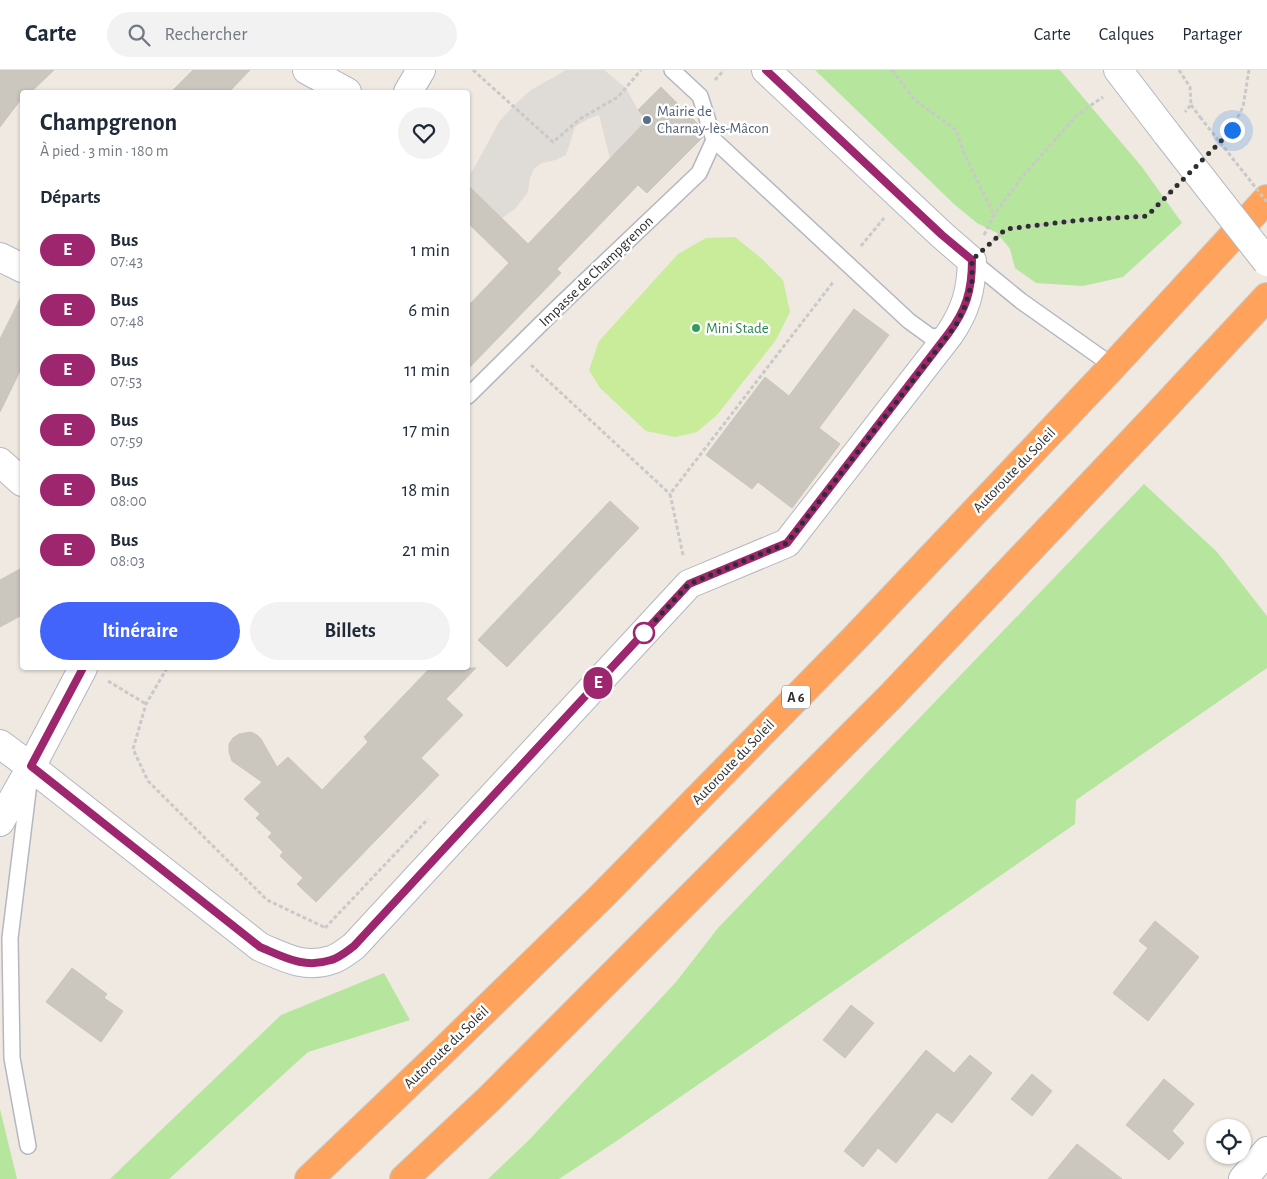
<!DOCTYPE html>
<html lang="fr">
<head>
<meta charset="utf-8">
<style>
	body { margin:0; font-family:"Alegreya Sans",sans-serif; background:#f2f2f3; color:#1f2937; height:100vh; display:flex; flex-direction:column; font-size:19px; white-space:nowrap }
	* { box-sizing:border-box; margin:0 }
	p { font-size:16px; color:#747a83 }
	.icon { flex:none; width:28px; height:28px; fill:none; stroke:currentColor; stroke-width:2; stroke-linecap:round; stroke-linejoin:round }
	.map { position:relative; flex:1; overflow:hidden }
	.details { position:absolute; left:20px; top:20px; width:450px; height:580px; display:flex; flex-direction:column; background:#fff; border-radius:5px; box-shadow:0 1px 4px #0004 }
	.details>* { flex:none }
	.badge { padding:0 10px; border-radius:16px; font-size:18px; line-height:32px }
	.controls { position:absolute; left:1206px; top:1049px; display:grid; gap:10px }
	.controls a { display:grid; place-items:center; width:45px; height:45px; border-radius:50%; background:#fff; box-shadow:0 1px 4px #0004; font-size:25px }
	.you { position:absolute; width:25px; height:25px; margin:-12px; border:4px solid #fff; border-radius:50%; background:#1a73e8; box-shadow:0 0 0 8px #1a73e833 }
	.map>.badge { position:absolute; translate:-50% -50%; box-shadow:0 0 0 2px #fff }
	h2 { padding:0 20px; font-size:19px; line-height:45px }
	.round { display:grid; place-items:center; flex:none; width:52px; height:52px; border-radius:26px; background:#f2f2f3 }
	.head { display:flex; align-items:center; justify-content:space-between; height:85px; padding:0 20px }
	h1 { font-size:24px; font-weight:700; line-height:38px }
	.action { display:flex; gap:10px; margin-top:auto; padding:10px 20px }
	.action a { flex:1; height:58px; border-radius:30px; background:#4264fb; color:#fff; font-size:20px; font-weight:700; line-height:58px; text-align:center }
	.action a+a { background:#f2f2f3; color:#1f2937 }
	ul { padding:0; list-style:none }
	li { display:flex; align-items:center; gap:15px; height:60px; padding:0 20px }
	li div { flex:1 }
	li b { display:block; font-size:19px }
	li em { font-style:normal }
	li .badge { min-width:55px; font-weight:700; text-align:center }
	header { display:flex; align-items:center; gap:30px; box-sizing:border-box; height:70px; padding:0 25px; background:#fff; border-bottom:1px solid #e0e1e3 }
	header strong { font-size:24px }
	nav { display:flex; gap:28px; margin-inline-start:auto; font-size:18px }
	.search { width:350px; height:45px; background:#f2f2f3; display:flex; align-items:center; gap:12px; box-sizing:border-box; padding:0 18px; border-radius:28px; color:#747a83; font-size:19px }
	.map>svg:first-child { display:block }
</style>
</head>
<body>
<header>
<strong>Carte</strong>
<div class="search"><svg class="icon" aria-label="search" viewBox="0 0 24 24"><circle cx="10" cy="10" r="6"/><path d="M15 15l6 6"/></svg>Rechercher</div>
<nav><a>Carte</a><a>Calques</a><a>Partager</a></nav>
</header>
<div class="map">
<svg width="1267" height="1109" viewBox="0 0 1267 1109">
	<rect width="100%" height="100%" fill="#efe9e1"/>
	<g fill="#b6e59e">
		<path d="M815 0H1060L1142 97 1182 153 1123 207 1083 216 1036 213 1015 198 1010 179 997 163 977 153 955 135Z"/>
		<path d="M1144 414 1217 482 1267 546V598L1076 730 1075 754 618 1070 559 1109H488L530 1069 676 912 718 858Z"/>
		<path d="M384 903 410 950 308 982 169 1109H110L281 945Z"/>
		<path d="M0 1039 17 1109H0Z"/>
	</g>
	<path fill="#c9ec9a" d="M735 167 761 188 783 210 790 242 776 270 717 345 697 362 675 367 646 361 600 318 589 300 599 271 678 184 706 168Z"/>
	<path fill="#dfdcd8" d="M566 0H604L626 18 638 40 647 50 610 89 599 45 588 49 575 57 566 85 556 90 542 93 534 99 530 108 528 122 515 139 502 148 468 115V105L473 100 499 52 513 36 531 20Z"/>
	<g fill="#cbc7bf" stroke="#cbc5ba">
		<path d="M0 0H54L31 22H22V28L0 57Z"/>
		<path d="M193 0H250L229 22H171Z"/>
		<path d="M661 17 699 55 703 67 647 123 638 115 557 199 561 203 468 299V236L509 193 468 153V115L528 174 647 50 638 40Z"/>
		<path d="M22 225V297L0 342V269Z"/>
		<path d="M854 239 889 265 819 358 840 374 792 438 758 412 752 419 706 385 765 307 789 326Z"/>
		<path d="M610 431 639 458 507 597 478 570Z"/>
		<path d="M22 498V545L0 557V510Z"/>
		<path d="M430 598H476L446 629 463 645 421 688 439 705 316 832 297 814 303 808 280 786 283 782 268 767 272 763 256 748 260 744 244 729 262 712 232 691 229 682V674L233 668 239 664 251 662 257 665 261 669 277 697 288 687 322 720 368 672 364 667Z"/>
		<path d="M1155 851 1199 887 1148 951 1113 923 1148 878 1139 871Z"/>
		<path d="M72 898 107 924 104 928 123 941 101 972 46 932Z"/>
		<path d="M851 935 874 953 845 988 823 970Z"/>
		<path d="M926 980 954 1003 970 985 992 1003 952 1053 937 1042 896 1093 878 1078 863 1097 844 1081Z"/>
		<path d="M1032 1004 1052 1021 1032 1046 1011 1029Z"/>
		<path d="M1164 1009 1194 1034 1172 1061 1184 1073 1169 1090 1126 1055Z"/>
		<path d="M1077 1074 1122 1109H1048Z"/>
	</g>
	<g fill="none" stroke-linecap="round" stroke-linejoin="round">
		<g stroke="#b4b7c1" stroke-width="18">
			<g id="service">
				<path d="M672 0 700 26 714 70 909 251 931 267 949 265"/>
				<path d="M972 191 1021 231 1113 296"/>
				<path d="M468 326 556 239 699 103 714 70"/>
				<path d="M28 1076 12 988 10 868 29 713"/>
			</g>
		</g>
		<g stroke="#b4b7c1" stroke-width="30">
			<g id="minor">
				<path d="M307 0 347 22"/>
				<path d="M408 22 421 0"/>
				<path d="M0 187 22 198"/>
				<path d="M0 392 22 412"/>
				<path d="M0 674 31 697 260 877C284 887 304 899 331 890 339 888 347 881 354 876L689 514 787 473 949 265C966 240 971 221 972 191L942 165 766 0"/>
				<path d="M0 752 31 697 83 598"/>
				<path d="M1243 1109 1267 1081"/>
			</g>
		</g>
		<g stroke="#b4b7c1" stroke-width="30">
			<path id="secondary" d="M1118 0 1167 64"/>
		</g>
		<g stroke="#c9c9c9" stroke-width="30">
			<g id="motorway">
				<path d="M309 1109 444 980 602 826 855 568 1113 296 1267 129"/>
				<path d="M404 1109 489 1029 892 625 1159 343 1267 227"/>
			</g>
		</g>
		<g stroke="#c9c9c9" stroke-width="3" stroke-dasharray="4 2.5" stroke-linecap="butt">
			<path d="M473 0 553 72 580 49 618 27 641 0"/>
			<path d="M892 0 915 30 956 60 964 83 994 145"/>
			<path d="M1179 0 1190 17 1191 35 1185 42"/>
			<path d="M715 10 724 0"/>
			<path d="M1191 35 1200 47"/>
			<path d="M1214 78 1231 60 1243 37 1249 0"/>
			<path d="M984 165 994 145 1022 107 1077 45 1103 27"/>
			<path d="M993 171 1006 159 1081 150 1147 145 1173 119"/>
			<path d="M861 176 884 148"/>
			<path d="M531 295 670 424"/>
			<path d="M683 485 670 424 834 211"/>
			<path d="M167 598 146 634 133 679 148 711 267 830 326 858"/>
			<path d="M108 611 146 634"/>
			<path d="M325 858 428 749"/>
		</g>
		<use href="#service" stroke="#fff" stroke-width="15"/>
		<use href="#minor" stroke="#fff" stroke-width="28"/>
		<use href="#secondary" stroke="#fff" stroke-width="28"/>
		<use href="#motorway" stroke="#ffa35c" stroke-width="28"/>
		<g stroke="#b4b7c1" stroke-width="30" stroke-linecap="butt">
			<path id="secondary-bridge" d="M1167 64 1267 192"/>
		</g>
		<path stroke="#c9c9c9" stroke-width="3" stroke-dasharray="4 2.5" stroke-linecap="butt" d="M1200 47 1267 132"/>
		<use href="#secondary-bridge" stroke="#fff" stroke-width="28"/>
	</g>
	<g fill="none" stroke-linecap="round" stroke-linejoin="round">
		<g stroke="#fff" stroke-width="11">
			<path id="line" d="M83 598 31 696 260 877C284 887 304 899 331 890 339 888 347 881 354 876L689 514 787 473 948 264C966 240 972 221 972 190L942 165 766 0"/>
		</g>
		<use href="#line" stroke="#9d266f" stroke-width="8"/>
		<path stroke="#2e2e2e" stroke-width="5" stroke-dasharray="0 9" d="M644 563 689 514 787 473 956 255 965 236 972 212V190L1006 159 1081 150 1147 146 1232 60"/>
	</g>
	<circle fill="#5c6f8a" stroke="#fff" stroke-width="2" cx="647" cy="50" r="5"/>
	<circle fill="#2e9e5b" stroke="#fff" stroke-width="2" cx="696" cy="258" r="5"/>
	<circle fill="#fff" stroke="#9d266f" stroke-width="2.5" cx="644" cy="563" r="10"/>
	<g text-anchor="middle" stroke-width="5" stroke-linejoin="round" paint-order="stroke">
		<rect fill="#fff" stroke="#6d6d6d" stroke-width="1" x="782" y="615.5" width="28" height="23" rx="4"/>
		<g font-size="14" font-weight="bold" fill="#2e2e2e">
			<text x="796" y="632">A 6</text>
		</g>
		<g font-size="15" fill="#4e5e75" stroke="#fff" text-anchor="start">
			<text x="657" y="46">Mairie de<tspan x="657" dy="17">Charnay-lès-Mâcon</tspan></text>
		</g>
		<g font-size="15" fill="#2e2e2e" stroke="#fff">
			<text transform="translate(596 201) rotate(-44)" y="5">Impasse de Champgrenon</text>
			<text transform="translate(1014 400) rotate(-46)" y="5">Autoroute du Soleil</text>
			<text transform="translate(733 692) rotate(-46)" y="5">Autoroute du Soleil</text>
			<text transform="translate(446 977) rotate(-44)" y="5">Autoroute du Soleil</text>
		</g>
		<g font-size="15" fill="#27864d" stroke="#fff" text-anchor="start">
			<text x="706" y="263">Mini Stade</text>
		</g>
	</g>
</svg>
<div class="controls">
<a><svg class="icon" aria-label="locate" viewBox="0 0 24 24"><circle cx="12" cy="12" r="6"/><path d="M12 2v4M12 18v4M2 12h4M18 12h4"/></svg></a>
</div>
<div class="you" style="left:1232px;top:60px"></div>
<b class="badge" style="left:598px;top:613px;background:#9d266f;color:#fff">E</b>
<section class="details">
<div class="head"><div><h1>Champgrenon</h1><p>À pied · 3 min · 180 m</p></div><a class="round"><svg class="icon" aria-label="heart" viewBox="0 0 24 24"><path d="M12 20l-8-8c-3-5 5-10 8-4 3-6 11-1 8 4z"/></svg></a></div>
<h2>Départs</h2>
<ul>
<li><span class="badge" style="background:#9d266f;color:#fff">E</span><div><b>Bus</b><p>07:43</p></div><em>1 min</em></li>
<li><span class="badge" style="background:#9d266f;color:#fff">E</span><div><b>Bus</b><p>07:48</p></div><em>6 min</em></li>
<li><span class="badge" style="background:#9d266f;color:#fff">E</span><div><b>Bus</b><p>07:53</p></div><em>11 min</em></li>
<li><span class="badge" style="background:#9d266f;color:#fff">E</span><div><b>Bus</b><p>07:59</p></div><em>17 min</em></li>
<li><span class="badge" style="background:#9d266f;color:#fff">E</span><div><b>Bus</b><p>08:00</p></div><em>18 min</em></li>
<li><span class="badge" style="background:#9d266f;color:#fff">E</span><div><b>Bus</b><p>08:03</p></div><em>21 min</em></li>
</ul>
<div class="action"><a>Itinéraire</a><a>Billets</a></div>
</section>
</div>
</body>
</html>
